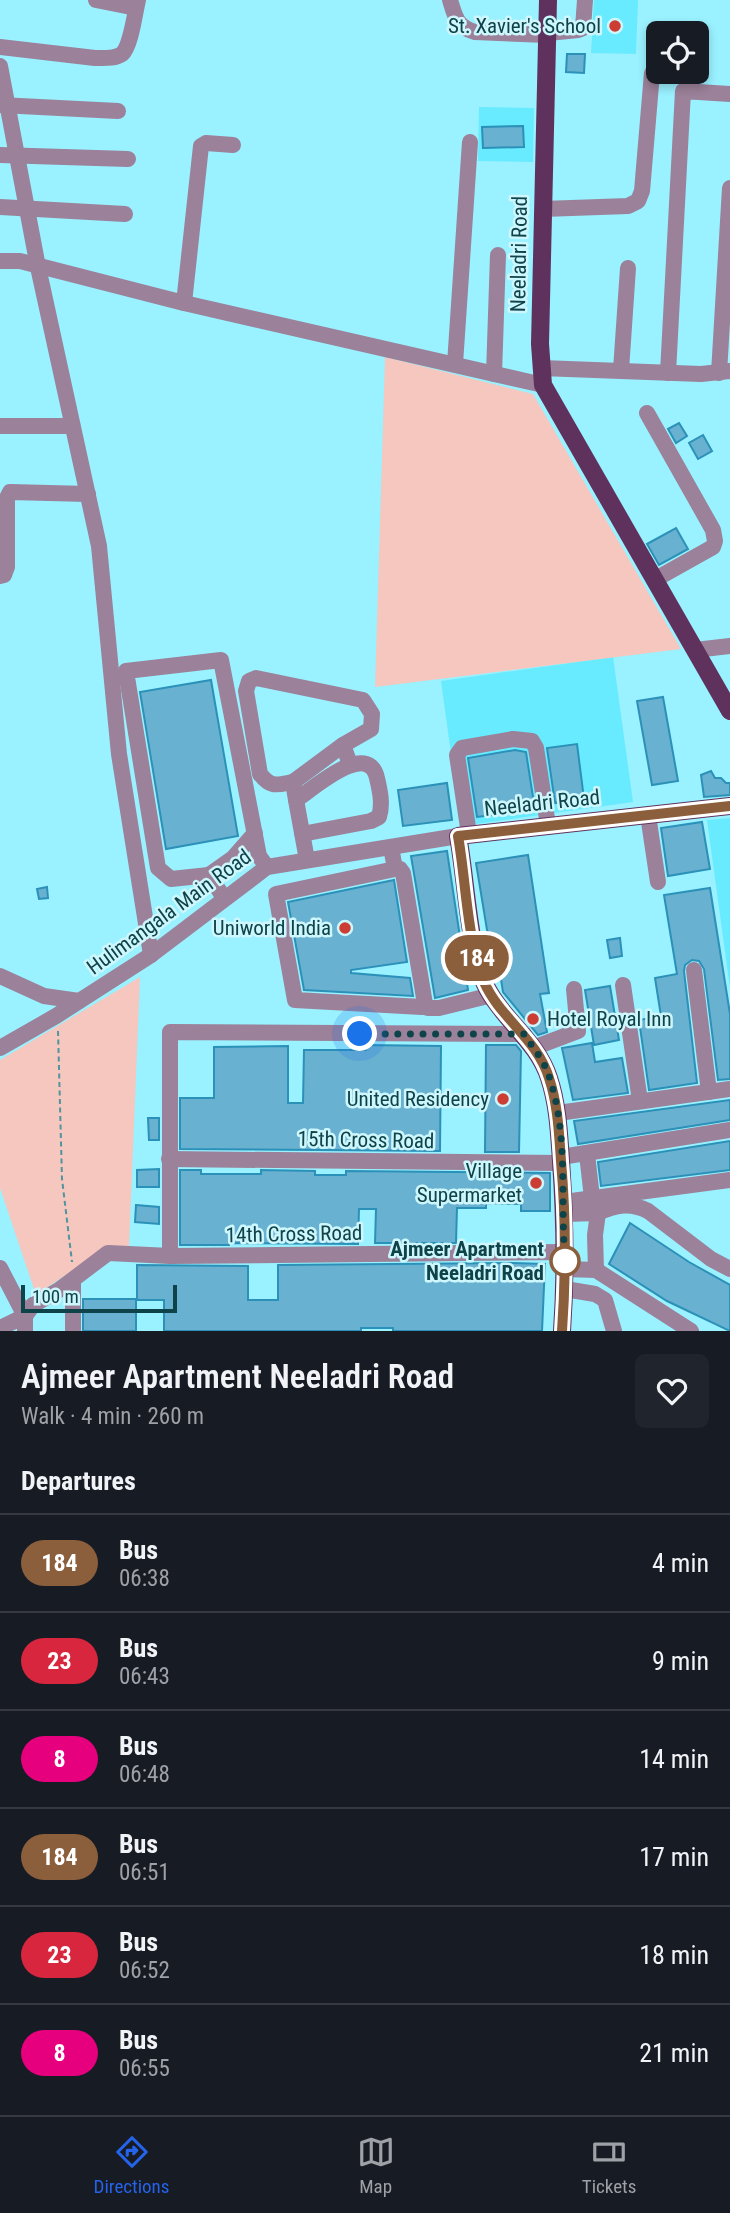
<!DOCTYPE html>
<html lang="en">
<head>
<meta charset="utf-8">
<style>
	body { margin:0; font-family:"Roboto Condensed",sans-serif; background:#20242c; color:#f1f3f6; height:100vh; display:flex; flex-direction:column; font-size:26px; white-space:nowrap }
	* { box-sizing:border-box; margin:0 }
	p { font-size:23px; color:#9ea1a6 }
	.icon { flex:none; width:38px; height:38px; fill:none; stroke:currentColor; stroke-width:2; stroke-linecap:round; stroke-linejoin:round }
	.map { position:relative; height:1331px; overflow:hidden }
	.details { display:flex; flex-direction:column; background:#171b24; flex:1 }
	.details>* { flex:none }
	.badge { padding:0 14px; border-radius:23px; font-size:24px; line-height:46px }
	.controls { position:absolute; left:646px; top:21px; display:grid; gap:14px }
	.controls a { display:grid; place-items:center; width:63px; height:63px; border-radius:10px; background:#171b24; box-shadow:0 4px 10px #0003; font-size:35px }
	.scale { position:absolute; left:21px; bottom:18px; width:156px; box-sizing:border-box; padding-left:7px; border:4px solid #0f434a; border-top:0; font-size:19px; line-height:24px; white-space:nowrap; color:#0f434a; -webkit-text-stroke:5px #cef7fd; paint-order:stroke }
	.you { position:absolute; width:35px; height:35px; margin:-18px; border:5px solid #fff; border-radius:50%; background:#1a73e8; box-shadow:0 0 0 10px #1a73e833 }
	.map>.badge { position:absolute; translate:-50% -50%; box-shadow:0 0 0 4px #fff }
	h2 { padding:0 21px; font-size:26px; line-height:63px }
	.round { display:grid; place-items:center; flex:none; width:74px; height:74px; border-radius:10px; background:#20242c }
	.overview { display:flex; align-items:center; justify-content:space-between; height:119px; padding:0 21px }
	h1 { font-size:33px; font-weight:600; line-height:52px }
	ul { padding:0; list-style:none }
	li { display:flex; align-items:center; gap:21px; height:98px; padding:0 21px; border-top:2px solid #363941 }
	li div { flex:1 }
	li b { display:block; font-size:26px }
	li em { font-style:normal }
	li .badge { min-width:77px; font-weight:700; text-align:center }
	.menu { display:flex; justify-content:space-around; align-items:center; height:98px; border-top:2px solid #363941; background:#171b24; font-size:19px; color:#9ea1a6 }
	.menu a { display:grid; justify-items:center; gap:4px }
	.menu .current { color:#2563eb }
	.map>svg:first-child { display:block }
</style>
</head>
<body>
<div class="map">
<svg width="730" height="1331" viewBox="0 0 730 1331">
	<rect width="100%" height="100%" fill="#9af1ff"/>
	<g fill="#68ebfe">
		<path d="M594 0H638L636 54 591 53Z"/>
		<path d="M479 107 534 108 533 162 478 161Z"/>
		<path d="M613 657 633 802 461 826 441 681Z"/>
		<path d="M730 818V988L707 820Z"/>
	</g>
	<g fill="#f5c7bf">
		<path d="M385 357 533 394 681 649 375 687Z"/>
		<path d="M140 977 129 1247 104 1249 36 1295 0 1188V1060Z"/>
	</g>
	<g fill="#69b1d1" stroke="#2b91b8" stroke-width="2">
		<path d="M567 54H585L584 73 566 72Z"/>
		<path d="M523 126 524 147 483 148 482 127Z"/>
		<path d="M679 423 687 436 676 443 668 429Z"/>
		<path d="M703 435 712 451 698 459 689 443Z"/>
		<path d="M676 528 688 549 659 565 647 544Z"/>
		<path d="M211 680 238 836 166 849 140 692Z"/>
		<path d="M663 697 678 781 652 785 637 701Z"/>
		<path d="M577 744 584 799 555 803 547 748Z"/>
		<path d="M515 750 526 752 535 810 477 817 468 758Z"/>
		<path d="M711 771 715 778H721L726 783H730V795L704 797 701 775Z"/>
		<path d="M447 783 452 820 403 826 398 790Z"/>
		<path d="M702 822 710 869 668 876 661 828Z"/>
		<path d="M447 851 468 990 435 998 411 856Z"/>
		<path d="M528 855 549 993 540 994 547 1032 538 1035 503 992 500 973 496 974 490 936H488L476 863Z"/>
		<path d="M394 880 407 962 351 970V973L410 978 413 996 304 990 288 902Z"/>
		<path d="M47 887 48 898 39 899 37 889Z"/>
		<path d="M710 888 730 1014V1079L718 1080 704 969 699 961 692 960 685 965 684 971 697 1083 649 1090 639 1020 661 1016 655 978 677 974 664 895Z"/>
		<path d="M620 938 622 956 610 958 607 940Z"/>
		<path d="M610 986 619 1040 594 1045 585 990Z"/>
		<path d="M592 1043 595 1062 622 1058 628 1093 573 1100 562 1048Z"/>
		<path d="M366 1045 441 1046 440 1151 180 1149V1098H214V1047L288 1046V1103H303L304 1050H366Z"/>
		<path d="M486 1045H516L521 1051 519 1152H485Z"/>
		<path d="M730 1100V1120L578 1144 574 1121Z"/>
		<path d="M148 1118H159V1140H149Z"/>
		<path d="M730 1141V1170L601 1186 598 1162Z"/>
		<path d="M159 1169V1187H137V1170Z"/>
		<path d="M180 1170H201V1174H261V1170L315 1171V1175H346V1171L550 1173V1211H521V1204L486 1203V1208H457L456 1243H375L376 1209H359L358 1244 229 1243V1245H180Z"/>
		<path d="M136 1205 159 1207V1224L135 1222Z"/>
		<path d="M630 1223 689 1262 730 1285V1331L667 1301 609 1264Z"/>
		<path d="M514 1263 545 1264 542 1331H393V1328H361V1331H164V1300H137V1265L248 1266V1300H278V1265Z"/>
		<rect x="83" y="1299" width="53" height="32"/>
	</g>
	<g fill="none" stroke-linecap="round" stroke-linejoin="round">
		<path stroke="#50949e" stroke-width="2" stroke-dasharray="5 3.5" stroke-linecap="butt" d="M58 1031 62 1179 72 1262"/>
		<g stroke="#9b8199" stroke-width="16">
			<path d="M96 0 136 8"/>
			<path d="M450 0C455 17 457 27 475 32L547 35"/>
			<path d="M548 33 578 30 583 28 585 0"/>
			<path d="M0 47 95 58C104 58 115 59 122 54 131 46 135 12 138 0"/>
			<path d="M0 66 38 267 99 546 119 754 151 955"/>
			<path d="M0 105 118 111"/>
			<path d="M0 155 128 159"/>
			<path d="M0 207 125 214"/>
			<path d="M543 209 628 206 638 201 642 191 652 73"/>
			<path d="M0 261H20L184 303 543 385"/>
			<path d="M184 303 201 146 206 143 233 145"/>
			<path d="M455 364 470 142"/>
			<path d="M541 368 701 374 730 371"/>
			<path d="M621 370 628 268"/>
			<path d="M668 373 683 91 730 94"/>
			<path d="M719 373 730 188"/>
			<path d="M494 374 498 255"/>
			<path d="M647 413 713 530 715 541 713 547 654 580"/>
			<path d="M0 426H71"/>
			<path d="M0 576 4 575 7 567V498L10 492 88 494"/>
			<path d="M695 650 730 646"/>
			<path d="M293 782 343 745"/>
			<path d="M296 800 293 782C276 785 271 788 260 774L246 691 249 681 256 678 363 700 372 714 371 729 343 745 350 764"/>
			<path d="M648 815 658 882"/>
			<path d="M302 834 371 821 379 817C383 804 380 791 377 778 368 739 313 789 296 800L307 860"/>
			<path d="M469 834 457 755 462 748 513 739 532 741 536 748 548 825"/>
			<path d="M391 847 395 869 276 894 295 1000 422 1007 425 1004 403 873 400 869H395"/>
			<path d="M209 875 233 858 255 833"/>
			<path d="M224 898 209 875 171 879 158 868 126 671 221 660 259 856 267 867"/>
			<path d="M694 970 709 1092"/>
			<path d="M0 976 44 996 79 1001"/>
			<path d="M623 985 640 1101"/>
			<path d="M425 1004 428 1008H439L492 995"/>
			<path d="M0 1048 56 1016 151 955 267 867 458 836"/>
			<path d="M533 1048 578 1031 574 989"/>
			<path d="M558 1113 730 1089"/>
			<path d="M587 1154 592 1198"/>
			<path d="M561 1157 730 1130"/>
			<path d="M169 1159 561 1163"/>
			<path d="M564 1202 730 1180"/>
			<path d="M565 1214 598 1213"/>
			<path d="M170 1256V1032L524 1034"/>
			<path d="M0 1268 25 1316 0 1328"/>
			<path d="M566 1269 596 1270"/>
			<path d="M596 1270 595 1235 598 1213C616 1205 630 1202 648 1211L711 1259 730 1269"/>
			<path d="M596 1270 691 1331"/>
			<path d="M565 1289 595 1294 605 1300 614 1331"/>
			<path d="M25 1331V1316L33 1305 59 1290 108 1253 170 1256 564 1252"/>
			<path d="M73 1331V1280"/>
		</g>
		<g stroke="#5f325d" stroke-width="18">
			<path d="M548 0 540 344 543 385 730 711"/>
			<path d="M562 1331C566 1274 565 1218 561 1161 559 1133 558 1105 549 1078 537 1040 500 1018 484 982 468 942 466 879 458 836L730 806"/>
		</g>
	</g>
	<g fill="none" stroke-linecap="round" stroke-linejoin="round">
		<g stroke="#fff" stroke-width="16">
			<path id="line" d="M562 1331C566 1274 566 1218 561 1161 559 1133 558 1105 549 1078 537 1039 500 1018 484 982 467 940 466 881 458 836L730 806"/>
		</g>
		<use href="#line" stroke="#8b5e3c" stroke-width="10"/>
		<path stroke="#0f434a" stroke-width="7" stroke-dasharray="0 12.6" d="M360 1034H524C533 1048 544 1060 549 1076 569 1135 560 1200 565 1261"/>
	</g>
	<g fill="#cc3e34" stroke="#cef7fd" stroke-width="2.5">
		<circle cx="615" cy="26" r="7"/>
		<circle cx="345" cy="928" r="7"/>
		<circle cx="533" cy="1019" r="7"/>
		<circle cx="503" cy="1099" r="7"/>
		<circle cx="536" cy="1183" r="7"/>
	</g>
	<circle fill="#fff" stroke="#8b5e3c" stroke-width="3.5" cx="565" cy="1261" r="14"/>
	<g text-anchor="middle" stroke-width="5" stroke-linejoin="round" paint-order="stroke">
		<g font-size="21" fill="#0f434a" stroke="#cef7fd" text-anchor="end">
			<text x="601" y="33">St. Xavier's School</text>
			<text x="331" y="935">Uniworld India</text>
			<text x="547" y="1026" text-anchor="start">Hotel Royal Inn</text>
			<text x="489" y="1106">United Residency</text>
			<text x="522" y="1178">Village<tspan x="522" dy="24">Supermarket</tspan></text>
		</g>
		<g font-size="21" fill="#0f434a" stroke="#cef7fd">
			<text transform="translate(519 254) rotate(-89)" y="7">Neeladri Road</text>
			<text transform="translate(542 803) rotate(-6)" y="7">Neeladri Road</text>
			<text transform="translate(169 912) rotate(-36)" y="7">Hulimangala Main Road</text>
			<text transform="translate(366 1140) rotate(1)" y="7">15th Cross Road</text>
			<text transform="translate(294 1234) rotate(-1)" y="7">14th Cross Road</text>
		</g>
		<g font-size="21" font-weight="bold" fill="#0f434a" stroke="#cef7fd" text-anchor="end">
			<text x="544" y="1256">Ajmeer Apartment<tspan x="544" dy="24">Neeladri Road</tspan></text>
		</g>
	</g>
</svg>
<div class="controls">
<a><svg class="icon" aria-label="locate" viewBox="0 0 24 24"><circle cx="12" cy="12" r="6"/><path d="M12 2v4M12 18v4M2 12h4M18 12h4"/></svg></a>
</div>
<div class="scale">100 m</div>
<div class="you" style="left:360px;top:1034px"></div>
<b class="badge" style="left:477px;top:958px;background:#8b5e3c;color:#fff">184</b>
</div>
<section class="details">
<div class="overview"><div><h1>Ajmeer Apartment Neeladri Road</h1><p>Walk · 4 min · 260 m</p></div><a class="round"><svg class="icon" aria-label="heart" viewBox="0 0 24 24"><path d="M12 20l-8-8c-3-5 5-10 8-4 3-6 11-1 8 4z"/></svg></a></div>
<h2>Departures</h2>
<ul>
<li><span class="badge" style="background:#8b5e3c;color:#fff">184</span><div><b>Bus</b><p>06:38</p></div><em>4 min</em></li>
<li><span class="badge" style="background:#d7263d;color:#fff">23</span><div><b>Bus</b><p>06:43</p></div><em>9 min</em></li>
<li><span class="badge" style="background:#e6007e;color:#fff">8</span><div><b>Bus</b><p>06:48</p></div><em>14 min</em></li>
<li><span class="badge" style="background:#8b5e3c;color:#fff">184</span><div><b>Bus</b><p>06:51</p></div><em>17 min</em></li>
<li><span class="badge" style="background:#d7263d;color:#fff">23</span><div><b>Bus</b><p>06:52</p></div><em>18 min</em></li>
<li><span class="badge" style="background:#e6007e;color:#fff">8</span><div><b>Bus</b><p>06:55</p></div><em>21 min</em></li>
</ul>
</section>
<nav class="menu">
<a class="current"><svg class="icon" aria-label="directions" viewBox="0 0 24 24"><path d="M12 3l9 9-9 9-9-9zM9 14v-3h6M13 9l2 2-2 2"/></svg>Directions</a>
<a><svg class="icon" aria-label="map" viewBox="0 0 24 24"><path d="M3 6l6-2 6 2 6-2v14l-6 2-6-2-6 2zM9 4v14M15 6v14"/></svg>Map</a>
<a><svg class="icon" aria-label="tickets" viewBox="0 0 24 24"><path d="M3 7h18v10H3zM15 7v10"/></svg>Tickets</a>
</nav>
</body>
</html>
